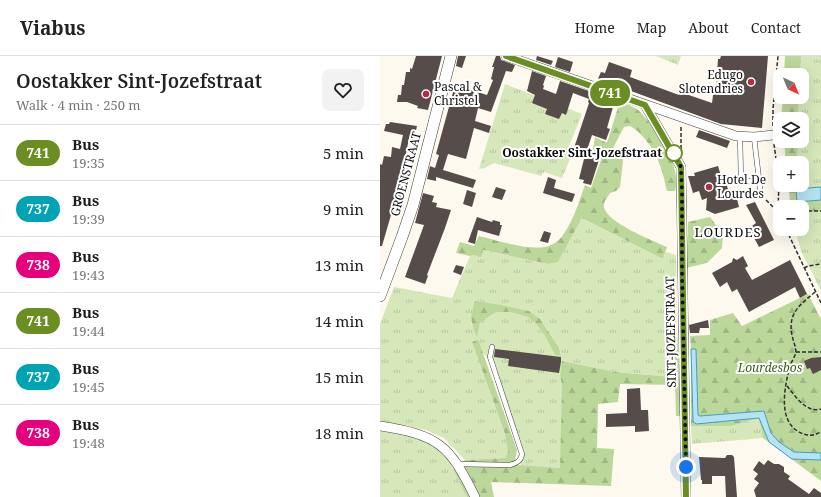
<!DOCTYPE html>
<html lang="en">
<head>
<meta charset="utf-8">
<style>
	body { margin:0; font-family:"Noto Serif",serif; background:#f2f2f2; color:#222; height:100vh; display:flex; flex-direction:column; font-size:15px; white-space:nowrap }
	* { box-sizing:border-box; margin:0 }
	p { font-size:13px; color:#767676 }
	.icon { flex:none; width:22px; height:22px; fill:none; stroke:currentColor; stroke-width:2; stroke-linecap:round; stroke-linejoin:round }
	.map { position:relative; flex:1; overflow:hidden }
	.drawer { display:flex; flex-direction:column; background:#fff; width:380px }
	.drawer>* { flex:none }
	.badge { padding:0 8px; border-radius:13px; font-size:14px; line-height:26px }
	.needle { width:26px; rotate:137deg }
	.controls { position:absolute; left:393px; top:12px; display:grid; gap:8px }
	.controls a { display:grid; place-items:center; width:36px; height:36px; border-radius:8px; background:#fff; box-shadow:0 4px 16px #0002; font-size:20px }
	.you { position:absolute; width:20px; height:20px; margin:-10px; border:3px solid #fff; border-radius:50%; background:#1a73e8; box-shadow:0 0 0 6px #1a73e833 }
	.map>.badge { position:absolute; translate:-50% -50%; box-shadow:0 0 0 2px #fff }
	.round { display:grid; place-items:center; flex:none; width:42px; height:42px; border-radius:8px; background:#f2f2f2 }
	.headline { display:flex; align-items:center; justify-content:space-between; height:68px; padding:0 16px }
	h1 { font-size:19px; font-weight:600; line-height:30px }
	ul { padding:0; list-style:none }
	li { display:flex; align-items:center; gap:12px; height:56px; padding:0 16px; border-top:1px solid #e0e0e0 }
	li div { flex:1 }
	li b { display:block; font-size:15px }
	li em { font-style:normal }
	li .badge { min-width:44px; font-weight:700; text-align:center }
	header { display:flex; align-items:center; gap:24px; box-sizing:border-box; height:56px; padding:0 20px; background:#fff; border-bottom:1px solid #e0e0e0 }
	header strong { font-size:19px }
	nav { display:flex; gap:22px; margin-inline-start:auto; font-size:14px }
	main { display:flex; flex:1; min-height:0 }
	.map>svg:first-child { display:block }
</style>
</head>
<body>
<header>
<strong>Viabus</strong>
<nav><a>Home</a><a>Map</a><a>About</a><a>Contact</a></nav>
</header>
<main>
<section class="drawer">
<div class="headline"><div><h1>Oostakker Sint-Jozefstraat</h1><p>Walk · 4 min · 250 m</p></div><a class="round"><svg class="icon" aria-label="heart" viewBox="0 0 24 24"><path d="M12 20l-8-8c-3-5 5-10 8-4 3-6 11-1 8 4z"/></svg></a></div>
<ul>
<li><span class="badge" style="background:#6b8e23;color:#fff">741</span><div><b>Bus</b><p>19:35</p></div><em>5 min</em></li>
<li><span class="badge" style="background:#00a3b4;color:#fff">737</span><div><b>Bus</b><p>19:39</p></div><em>9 min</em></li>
<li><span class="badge" style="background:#e6007e;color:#fff">738</span><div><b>Bus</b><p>19:43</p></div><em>13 min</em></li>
<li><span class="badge" style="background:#6b8e23;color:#fff">741</span><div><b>Bus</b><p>19:44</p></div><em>14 min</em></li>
<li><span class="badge" style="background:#00a3b4;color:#fff">737</span><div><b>Bus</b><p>19:45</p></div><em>15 min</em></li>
<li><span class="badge" style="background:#e6007e;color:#fff">738</span><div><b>Bus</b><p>19:48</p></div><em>18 min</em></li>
</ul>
</section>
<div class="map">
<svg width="441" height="441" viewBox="0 0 441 441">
	<defs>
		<pattern id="grass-tufts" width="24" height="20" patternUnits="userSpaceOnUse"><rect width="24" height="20" fill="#d6e7ba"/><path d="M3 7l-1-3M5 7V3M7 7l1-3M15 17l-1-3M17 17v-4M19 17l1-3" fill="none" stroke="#b6c59f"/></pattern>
		<pattern id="forest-firs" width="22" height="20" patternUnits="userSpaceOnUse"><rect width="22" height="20" fill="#bcd79a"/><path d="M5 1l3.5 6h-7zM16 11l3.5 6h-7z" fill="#a0b784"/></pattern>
	</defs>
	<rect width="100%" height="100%" fill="#fef9ef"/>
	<g fill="url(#grass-tufts)" fill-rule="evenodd">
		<path d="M276 0H301L298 9Z"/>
		<path d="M421 0H441V131L416 133V129H422V107H417L418 85H422V63H418L419 41H422V19H420Z"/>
		<path d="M125 28 202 58 187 95 192 98 182 122 164 116 161 120 114 107 105 112 99 113Z"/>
		<path d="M422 155H441V235L421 195 415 173H422Z"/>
		<path d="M202 162 283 203 286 196 296 199 297 274 290 275 293 321 235 316 182 305 180 319 182 329 181 412 140 410 144 401V397L115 311 102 296 98 283 92 286 125 378 128 396 125 402 85 404 64 382 46 374 0 365V268L14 231 72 242 90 200 94 199 102 194 167 208 178 206ZM121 249 149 255 160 263 179 290 181 300 175 299 165 280 156 268 148 261 130 256H116L100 267 97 280 91 267Z"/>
		<path d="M379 362 383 382 312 388 311 370H351Z"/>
		<path d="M0 375C16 378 36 379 51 388 70 400 78 422 87 441H0Z"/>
	</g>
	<g fill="url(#forest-firs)">
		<path d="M405 0H421L420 19H404Z"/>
		<path d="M403 41H419L418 63H401Z"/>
		<path d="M240 45C249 49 258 52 264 60 279 77 302 112 295 135H287C285 130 285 124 283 119 279 101 266 79 250 70L244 71 233 92 241 99 243 105 240 131 236 135 230 137C227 142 223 146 224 151 226 166 273 185 287 191L283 203 202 162 178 206 168 208 103 194 101 201 94 199 90 200 76 197 80 186 94 190 99 180C116 184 155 197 171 189 179 186 185 177 189 169 196 157 200 142 205 129L211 132 221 104 217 102 213 93 215 81 227 87Z"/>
		<path d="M404 85H418L417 107H406Z"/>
		<path d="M409 129H416L417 146 441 144V155H422V151H410Z"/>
		<path d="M330 161 341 176 343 181 342 192 327 207 306 212 308 166Z"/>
		<path d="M428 238 441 263V425L383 382 379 362 351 370H311V293L310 280 330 279V264L353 257 362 270Z"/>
		<path d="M95 245 121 249 149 255 160 263 179 291 181 300 175 299 165 280 156 268 148 261 130 256H116L100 267 97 281C90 265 90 263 95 245Z"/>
		<path d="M297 274 302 360H296L295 329 240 328 238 346 218 348 217 392 234 393 231 430 111 426 114 441H87L73 413 85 404 125 402 128 396 125 378 92 286 98 283 137 394 135 404 137 409 180 412 182 329 180 319 182 305 235 316 292 321 290 275Z"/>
	</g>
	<g fill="#b6e3f3" stroke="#41a0c6">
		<path d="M441 131V144L417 146 416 133Z"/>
		<path d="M311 293H316L318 359 320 360 384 355 391 377 399 386 414 396 441 397V404L412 403 389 386 379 362 316 368 313 365Z"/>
	</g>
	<g fill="#564d4a">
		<path d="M36 0H62L48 54 37 52 38 50 27 46H17L18 39H21L22 29H24L26 16H30V12L32 13Z"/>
		<path d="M78 0H86L82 12 76 10Z"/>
		<path d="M116 0H120L121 4 124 5 135 9 132 16 126 15 111 56 98 52 95 65 111 70 109 77 94 72 86 103 68 98 63 114 96 124 93 132 56 121V125L47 123 50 110 55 112 59 99 56 98 75 29 107 39 113 24 111 23 114 11H112Z"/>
		<path d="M157 0 173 5 171 9 156 4Z"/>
		<path d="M341 0H388L382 72 341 68 240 31 239 33 217 25 221 16 225 17 229 6 252 14 250 21 299 39 300 36 332 47 334 32H336L338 3H340Z"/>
		<path d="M178 1 193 6 190 16 175 11Z"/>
		<path d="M152 15 166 20 163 29 164 30 163 33 176 38 180 25 235 44 227 72 230 73 226 84 212 79 206 97 194 92 209 47 208 46 209 43 193 37 186 59 182 57 179 63 165 58 167 53 152 47 155 39 147 35Z"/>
		<path d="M10 66 37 70 34 83 29 82 25 103 24 111 30 112 23 144 18 143 13 159H11L2 190H0V108L2 109 4 100 11 101 12 91 20 93 23 79 4 75 6 68H9Z"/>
		<path d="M319 74 350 85 347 92 316 81Z"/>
		<path d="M205 99 219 104 211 129 203 127 204 124 199 123Z"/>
		<path d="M338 110 341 120 344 119 349 137 355 135 359 151 335 158 326 154 327 142 322 144 319 135 313 137 308 120H315L314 117Z"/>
		<path d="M168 121 176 124 174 132 195 138 192 146 163 137Z"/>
		<path d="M116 131 126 134 122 144 112 141Z"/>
		<path d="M87 134 96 137 92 151 83 148Z"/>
		<path d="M43 137 54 140 52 146 57 147 56 151 71 154 65 172 47 219 48 220 45 228 25 221 44 169 35 167Z"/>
		<path d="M375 146 394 184 379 191 371 176 374 174 372 170 376 167 366 149Z"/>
		<path d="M97 161 112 166 113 164 120 166V169H122L119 180 98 174 95 188 88 186Z"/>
		<path d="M164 175 171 177 168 187 160 185Z"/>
		<path d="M363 200 368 210 365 212 372 224 410 204 427 238 420 242 415 231 369 256 357 233 352 236 347 226 340 231 332 217 352 206 353 202 357 204Z"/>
		<path d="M76 209 84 211 81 219 73 216Z"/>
		<path d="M328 264 329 272H320L319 277H310L309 269Z"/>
		<path d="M115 293 181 301V306L179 317 128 310 129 303 114 301Z"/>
		<path d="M441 301V314L433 318 430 312 427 313 424 305 431 302Z"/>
		<path d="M260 332 261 354H268L269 375 255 376V370L226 371V358L247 357V333Z"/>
		<path d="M347 399H352L354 401 357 441H346L345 420H332V428H322V424H321L319 401 345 402Z"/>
		<path d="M388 404 394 408H399L404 411V416L410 420 408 423 429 438 434 432 441 437V441H376L374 434 379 427 374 423 378 418 373 414 379 405 384 409Z"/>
	</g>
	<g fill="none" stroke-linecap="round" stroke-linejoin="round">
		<g stroke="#404040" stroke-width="5.5">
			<g id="service">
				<path d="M360 80 361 124 379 126"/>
				<path d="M374 81 381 140"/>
				<path d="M78 408 130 409C137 407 141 405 142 398L110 301 112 291"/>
			</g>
		</g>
		<g stroke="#404040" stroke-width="10">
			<g id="minor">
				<path d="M126 0 356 80 374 81 393 79"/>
				<path d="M265 49 301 111 306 441"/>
				<path d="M0 370C58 379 69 388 95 441"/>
			</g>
		</g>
		<g stroke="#404040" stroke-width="12">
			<path id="tertiary" d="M0 240 22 181 33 149 71 0"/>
		</g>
		<g stroke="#2f2f2f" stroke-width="1.5" stroke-dasharray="4 2" stroke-linecap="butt">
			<path d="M393 70V53L398 0"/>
			<path d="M301 71V93"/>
			<path d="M394 88 399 125 398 156"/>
			<path d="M386 144 398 156 400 161"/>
			<path d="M422 155H441"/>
			<path d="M406 173 441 247"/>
			<path d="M424 212 428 210 441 208"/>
			<path d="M435 236C427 243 417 250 413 260 409 271 412 280 415 290 415 292 416 294 416 296 415 301 411 306 410 310 405 329 398 361 416 374 425 380 431 381 441 376"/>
			<path d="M416 296H441"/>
			<path d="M407 330C416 341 426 357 441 353"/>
		</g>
		<use href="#service" stroke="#fff" stroke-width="4.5"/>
		<use href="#minor" stroke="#fff" stroke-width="9"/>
		<use href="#tertiary" stroke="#fff" stroke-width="11"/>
	</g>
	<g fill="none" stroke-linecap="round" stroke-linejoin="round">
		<g stroke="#fff" stroke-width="9">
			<path id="line" d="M126 0 265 49 301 111 306 441"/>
		</g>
		<use href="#line" stroke="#6b8e23" stroke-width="6"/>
		<path stroke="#0d0d0d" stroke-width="4" stroke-dasharray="0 7.2" d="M294 97 301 111 302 137V215L306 411"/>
	</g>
	<g fill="#b72c43" stroke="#fff" stroke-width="1.5">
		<circle cx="371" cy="26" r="4"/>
		<circle cx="46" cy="38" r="4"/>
		<circle cx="329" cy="131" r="4"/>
	</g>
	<circle fill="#fff" stroke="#6b8e23" stroke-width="2" cx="294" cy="97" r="8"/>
	<g text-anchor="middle" stroke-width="4" stroke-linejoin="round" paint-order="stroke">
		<g font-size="12" fill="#0d0d0d" stroke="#fff" text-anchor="start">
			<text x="363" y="23" text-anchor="end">Edugo<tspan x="363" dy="14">Slotendries</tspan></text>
			<text x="54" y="35">Pascal &amp;<tspan x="54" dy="14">Christel</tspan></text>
			<text x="337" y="128">Hotel De<tspan x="337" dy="14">Lourdes</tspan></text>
		</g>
		<g font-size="12" font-weight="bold" fill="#0d0d0d" stroke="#fff" text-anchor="end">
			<text x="282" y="101">Oostakker Sint-Jozefstraat</text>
		</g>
		<g font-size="12" fill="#0d0d0d" stroke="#fff">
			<text transform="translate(26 118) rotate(-75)" y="4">GROENSTRAAT</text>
			<text transform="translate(291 276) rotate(-91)" y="4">SINT-JOZEFSTRAAT</text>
		</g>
		<g font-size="12" font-style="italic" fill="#366221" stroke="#fff">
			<text x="390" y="316">Lourdesbos</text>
		</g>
		<g font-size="13" letter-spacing="1" fill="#0d0d0d" stroke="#fff">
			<text x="348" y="181">LOURDES</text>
		</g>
	</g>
</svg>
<div class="controls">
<a><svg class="needle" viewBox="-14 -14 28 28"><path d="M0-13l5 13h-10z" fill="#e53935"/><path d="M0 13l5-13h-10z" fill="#767676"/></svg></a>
<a><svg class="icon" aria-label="layers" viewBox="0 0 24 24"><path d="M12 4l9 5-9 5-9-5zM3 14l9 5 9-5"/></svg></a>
<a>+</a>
<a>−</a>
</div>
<div class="you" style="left:306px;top:411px"></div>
<b class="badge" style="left:230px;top:37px;background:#6b8e23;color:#fff">741</b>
</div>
</main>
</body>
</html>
